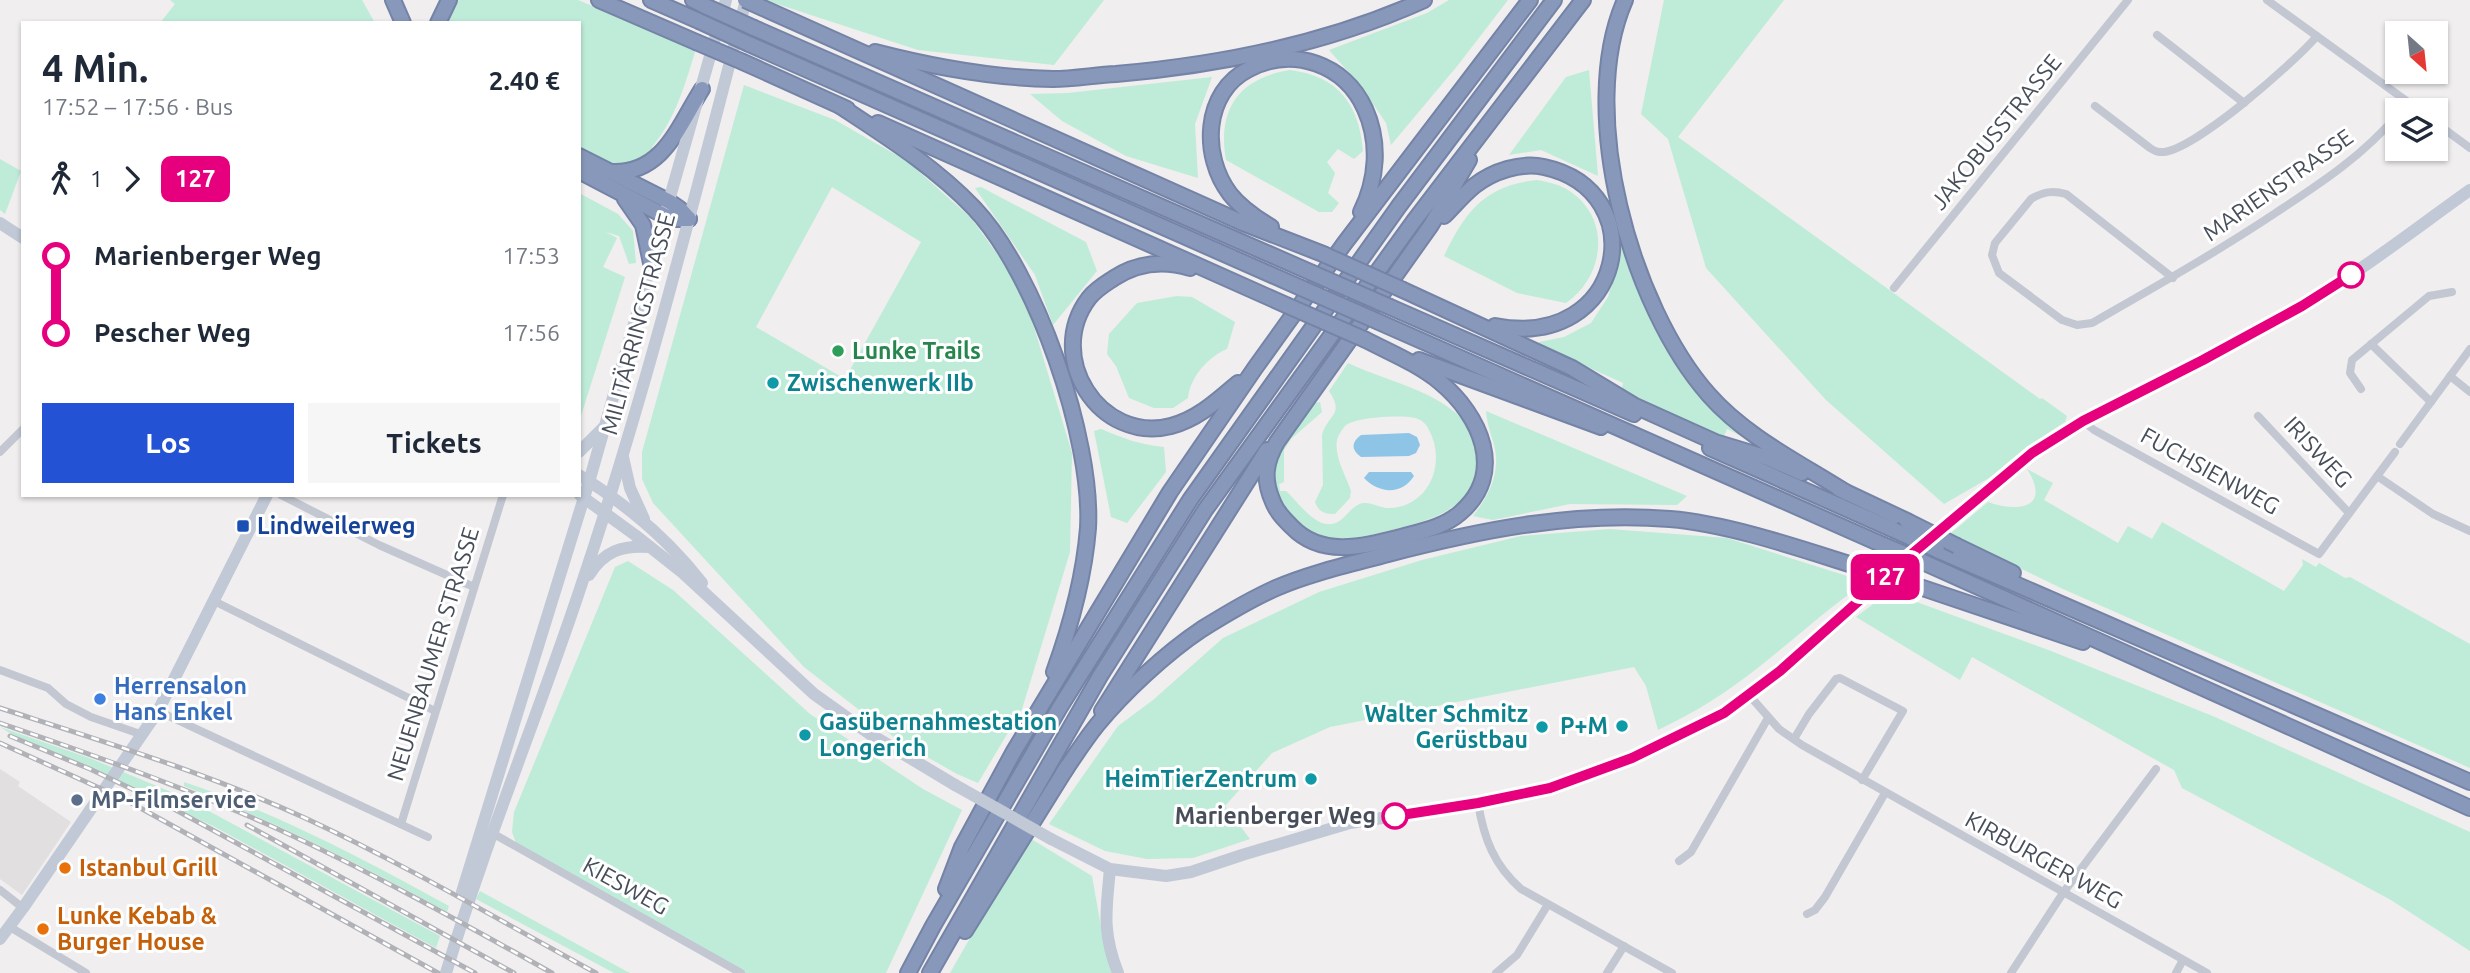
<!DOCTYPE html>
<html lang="de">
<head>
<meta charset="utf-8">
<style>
	body { margin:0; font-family:Ubuntu,sans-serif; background:#f6f6f7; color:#1f2937; height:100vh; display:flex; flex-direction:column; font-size:26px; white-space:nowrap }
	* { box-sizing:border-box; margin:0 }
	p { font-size:23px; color:#747a83 }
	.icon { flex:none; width:38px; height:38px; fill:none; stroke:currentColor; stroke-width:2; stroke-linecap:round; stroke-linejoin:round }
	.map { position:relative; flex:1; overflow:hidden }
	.side { position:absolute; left:21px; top:21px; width:560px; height:476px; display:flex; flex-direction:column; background:#fff; border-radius:0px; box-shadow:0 2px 5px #0004 }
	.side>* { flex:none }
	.badge { padding:0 14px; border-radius:10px; font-size:24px; line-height:46px }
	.needle { width:46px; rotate:153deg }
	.buttons { position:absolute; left:2385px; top:21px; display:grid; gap:14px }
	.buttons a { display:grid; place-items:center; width:63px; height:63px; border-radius:0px; background:#fff; box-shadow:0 2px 5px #0004; font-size:35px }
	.map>.badge { position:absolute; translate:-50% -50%; box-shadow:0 0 0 4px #fff }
	.legs { display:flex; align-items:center; gap:10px; height:77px; padding:0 21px; font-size:23px }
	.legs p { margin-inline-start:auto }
	.summary { display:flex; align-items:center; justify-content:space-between; height:119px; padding:0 21px }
	h1 { font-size:38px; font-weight:700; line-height:52px }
	.cta { display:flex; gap:14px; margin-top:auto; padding:14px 21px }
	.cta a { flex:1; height:80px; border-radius:0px; background:#2452d4; color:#fff; font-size:28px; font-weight:700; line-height:80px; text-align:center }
	.cta a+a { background:#f6f6f7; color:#1f2937 }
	ul { padding:0 21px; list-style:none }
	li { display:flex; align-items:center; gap:24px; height:77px; font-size:26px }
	li i { display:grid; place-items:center; width:10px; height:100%; margin:0 9px; background:currentColor }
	li i::after { content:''; width:18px; height:18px; margin:-9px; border:5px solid; border-radius:50%; background:#fff }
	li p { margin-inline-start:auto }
	li:first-child i { background:linear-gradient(#0000 50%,currentColor 0) }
	li:last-child i { background:linear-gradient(currentColor 50%,#0000 0) }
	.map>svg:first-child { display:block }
</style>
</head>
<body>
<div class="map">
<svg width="2470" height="973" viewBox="0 0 2470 973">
	<rect width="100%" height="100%" fill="#f0eeee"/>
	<path fill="#e1dfdf" d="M0 769 20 782 18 786 71 822 22 895 0 879Z"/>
	<g fill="#beecd8" fill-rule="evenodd">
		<path d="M170 0H362L375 23H160L175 4Z"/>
		<path d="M456 0H578L696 49C685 84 676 118 652 147L657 152C628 174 609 166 579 149V23H444Z"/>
		<path d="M765 0H1104L1054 65 918 50Z"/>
		<path d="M1449 0H1508L1458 65 1391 145 1386 123 1361 86 1329 50 1427 13Z"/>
		<path d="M1664 0H1784L1678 137 2040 399 2042 398 2067 416 2065 422 2028 446 1989 478 1944 504 1826 400 1706 268 1668 139 1641 114Z"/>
		<path d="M1290 70C1338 76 1359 104 1363 151L1354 159 1338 149 1327 162 1335 173 1328 193 1339 203 1332 212H1319L1226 160C1217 109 1239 78 1290 70Z"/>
		<path d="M1589 70 1598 176 1541 150 1509 155 1566 77Z"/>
		<path d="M1212 77 1195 124 1198 178 1126 156 1062 121 1030 94 1068 93Z"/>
		<path d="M744 85 835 120 907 161 971 218 1016 280 1030 314 1072 453 1070 552 1022 709 978 783 957 774 899 741 804 667 653 503 642 479V452ZM832 187 921 242 845 379 756 327Z"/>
		<path d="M0 159 21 171 5 214 0 210Z"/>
		<path d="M1537 180C1547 182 1559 184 1568 190 1612 218 1605 276 1566 303L1517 293 1444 256C1465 212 1485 185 1537 180Z"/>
		<path d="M981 187 1086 242 1097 271 1053 325 1035 275 975 188Z"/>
		<path d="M579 193 618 214 633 231 636 263 629 264 619 236 606 232 617 238 603 267 625 277 579 422Z"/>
		<path d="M1617 230H1620C1634 278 1652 338 1686 375 1707 398 1731 418 1753 438L1749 440 1727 429 1723 439 1621 392 1623 383 1539 345V342L1564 337 1591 323 1608 297 1619 261Z"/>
		<path d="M1177 296 1192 297 1235 322 1227 349C1209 356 1190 377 1188 398L1173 408H1154L1129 398 1116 366 1107 354 1109 334 1137 303Z"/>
		<path d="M1348 363C1379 378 1429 389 1457 414 1469 425 1475 442 1476 457 1480 509 1428 521 1388 531 1370 535 1349 541 1330 538 1298 534 1267 499 1274 466 1279 443 1301 421 1313 403L1320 402 1322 412 1291 439 1284 450V482L1279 484 1280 491H1286C1297 501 1312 523 1327 524 1344 526 1348 506 1363 503 1371 502 1380 508 1389 508 1429 507 1447 463 1429 430 1427 425 1423 421 1418 419 1406 414 1354 417 1345 426 1342 429 1338 436 1337 440 1334 457 1346 476 1351 491L1350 498 1335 514C1324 514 1319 512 1315 502L1323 485 1322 435C1328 414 1345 415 1329 391Z"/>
		<path d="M1486 411 1687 496 1677 505 1570 504 1493 520 1473 516C1488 497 1500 474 1495 449 1492 436 1487 425 1486 411Z"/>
		<path d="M1101 429C1122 438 1141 445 1164 447L1166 472 1127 523 1111 517 1094 431Z"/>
		<path d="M2027 469 2053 483 2044 500 2118 543 2128 526 2152 539 2162 522 2284 591 2303 565 2302 559 2316 567 2319 563 2345 578 2350 577 2470 644V768L2063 589 1950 534 1988 502C2018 513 2052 508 2027 469Z"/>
		<path d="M1610 529 1727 538 1866 582C1812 619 1766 667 1711 701 1694 712 1676 721 1658 730L1646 686 1634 667 1330 727 1272 753 1225 806 1250 839 1193 858 1147 859 1105 851 1049 824 1118 726 1153 700 1223 638 1319 592 1422 560 1521 536Z"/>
		<path d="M628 561 673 590 810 714 923 789 962 810 886 973H744L516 843 512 832 514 812 615 567Z"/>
		<path d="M1889 592 2051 651 2215 717 2470 832V951L2391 900 2182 788 2174 770 1972 657 1960 680 1856 617Z"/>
		<path d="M0 727 92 759 183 797 440 936 436 948 215 827 91 767 13 735Z"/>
		<path d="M184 782C277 813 364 859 449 906L447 912C362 865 275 822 184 786Z"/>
		<path d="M1028 837 1092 876 1102 933 1113 973H950Z"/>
		<path d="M480 891 626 971 630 973H614L476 899Z"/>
	</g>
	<g fill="#8ec4e6">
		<path d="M1409 433 1417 437 1420 445 1416 453 1409 456 1361 457C1351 450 1351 442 1361 435Z"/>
		<path d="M1369 472H1411L1414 476C1402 495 1379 494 1364 478Z"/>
	</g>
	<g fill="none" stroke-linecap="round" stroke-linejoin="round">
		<g stroke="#7483a6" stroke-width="18">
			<g id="highway">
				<path d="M393 0 403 23"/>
				<path d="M599 0 696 42"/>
				<path d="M651 0 699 21"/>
				<path d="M693 0 705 6"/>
				<path d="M1625 0C1576 111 1631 307 1709 395 1746 437 1800 463 1847 493"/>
				<path d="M763 8 1243 223 1323 254"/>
				<path d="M438 23 449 0"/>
				<path d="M754 28 1310 272"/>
				<path d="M749 44 1299 287"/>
				<path d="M875 52C933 67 992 78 1053 79 1074 79 1095 75 1116 74 1220 65 1329 43 1424 0"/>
				<path d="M743 62 847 109"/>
				<path d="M840 106C887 137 935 167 974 208 1036 273 1093 439 1088 528 1084 578 1071 625 1054 672"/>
				<path d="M878 123 1286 305"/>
				<path d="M579 156 670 202 680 209 689 219"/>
				<path d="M579 171 665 216 675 219H689"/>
				<path d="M612 172C663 174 678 127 702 89"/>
				<path d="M625 199 643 225 651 263"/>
				<path d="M1444 216C1454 206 1463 195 1474 186 1493 171 1521 162 1544 167 1655 191 1625 351 1495 326"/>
				<path d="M1271 227C1256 218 1241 208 1230 194 1201 156 1203 92 1249 69 1293 46 1345 64 1365 109 1380 142 1377 180 1361 212"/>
				<path d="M1190 268C1164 260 1137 263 1114 278 1105 284 1096 289 1089 298 1044 357 1100 444 1171 426 1198 419 1218 400 1238 383"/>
				<path d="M1403 290 1572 368 1635 406 1715 442 1768 458 1802 473"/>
				<path d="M1390 307 1634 414"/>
				<path d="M1379 322 1881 544"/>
				<path d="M1366 340C1391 353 1418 364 1440 382 1480 415 1507 473 1460 513 1443 528 1418 532 1397 538 1361 547 1321 557 1292 527 1284 519 1277 512 1273 502 1263 479 1265 463 1277 442L1431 225 1469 160"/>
				<path d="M1419 360 1601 427"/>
				<path d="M1710 448 1894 530"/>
				<path d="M1839 489 1907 521"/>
				<path d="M1957 546 2013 573"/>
				<path d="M1937 550 2470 782"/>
				<path d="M1923 562 2470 808"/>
				<path d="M1902 581 2083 642"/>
				<path d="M1102 711 1267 450"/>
				<path d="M1063 773C1074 757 1085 740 1097 725 1124 692 1166 653 1202 629 1226 614 1251 599 1276 588 1311 573 1351 564 1388 554 1481 530 1574 511 1670 519 1731 524 1807 551 1865 569"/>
				<path d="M946 889 962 847 1013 753 1170 492 1255 368 1344 244 1530 0"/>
				<path d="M965 931 1067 767"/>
				<path d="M908 973 933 926 1060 707 1190 500 1399 206 1554 0"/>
				<path d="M930 973 1100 676 1205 510 1414 221 1583 0"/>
			</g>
		</g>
		<g stroke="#c2c7d2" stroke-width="8">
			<path d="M2267 0 2419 110"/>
			<path d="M2157 35 2244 103"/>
			<path d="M2095 106 2150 148C2153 150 2156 152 2160 152 2190 155 2296 61 2317 36"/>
			<path d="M2436 123 2470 148"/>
			<path d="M2173 278 2066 194C2052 190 2043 192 2031 199L1995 243 1992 255 1999 273 2062 320 2077 325 2092 323C2155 287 2217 252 2277 212 2321 183 2364 155 2398 114"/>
			<path d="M1894 288 2128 0"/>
			<path d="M2371 344 2431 402"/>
			<path d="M2450 376 2470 392"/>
			<path d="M2361 389 2350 373 2352 360 2429 296 2452 292"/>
			<path d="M2258 416 2349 513"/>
			<path d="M2083 421 2094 430 2319 554 2395 452"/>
			<path d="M2400 444 2470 349"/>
			<path d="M0 452 23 429"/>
			<path d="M2377 476 2433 514 2470 531"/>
			<path d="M281 495 379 545 474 587"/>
			<path d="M214 601 435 711"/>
			<path d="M0 670 48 688 66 704 91 717 143 735"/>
			<path d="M1749 695 1779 729 1802 745 2207 973"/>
			<path d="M158 711 428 837"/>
			<path d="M1794 739 1809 714 1836 679 1840 678 1903 711 1862 780"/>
			<path d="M1478 803C1484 839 1494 865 1521 889L1672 973"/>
			<path d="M401 824 503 495"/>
			<path d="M492 833 741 973"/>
			<path d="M1679 861 1691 852 1768 718"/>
			<path d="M0 890 23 908"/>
			<path d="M1807 914 1815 910 1825 897 1885 793"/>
			<path d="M10 927 86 973"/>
			<path d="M1496 973 1517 955 1547 906"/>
			<path d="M1607 973 1624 946"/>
			<path d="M2011 973 2063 893 2156 769"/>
			<path d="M2176 973 2183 960"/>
		</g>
		<g stroke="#c1c8d6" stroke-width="12">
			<path d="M0 223 23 238"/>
			<path d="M579 452 603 428"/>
			<path d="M623 457 630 488 644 519"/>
			<path d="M579 475C626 504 669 540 702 583"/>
			<path d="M580 495 635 535 683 573 814 694 870 734 955 785"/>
			<path d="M589 575C604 551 622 545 650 547"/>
			<path d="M1051 839 1110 869 1166 876 1191 872 1242 855 1350 823 1478 803 1550 788 1632 758 1705 724 1749 695 2031 453C2120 399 2214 357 2303 305 2362 271 2415 229 2470 190"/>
			<path d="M1110 869C1106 911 1102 932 1118 973"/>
			<path d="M462 892 591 475 726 0"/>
			<path d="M0 939 23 908 158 711 267 495"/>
			<path d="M446 973C485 843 537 718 580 589 645 396 695 197 746 0"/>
		</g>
		<use href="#highway" stroke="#8898ba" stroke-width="14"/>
		<g stroke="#b0b2b8" stroke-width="5">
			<g id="rail">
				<path d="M0 708C102 741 207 773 305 818 404 864 499 920 596 973"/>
				<path d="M0 723C91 754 181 786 269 825 366 869 459 921 552 973"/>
				<path d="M10 736 90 769 174 809 475 973"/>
				<path d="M0 743 126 800 438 973"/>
				<path d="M247 825 514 973"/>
			</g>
		</g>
		<use href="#rail" stroke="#fff" stroke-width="2.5" stroke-dasharray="8" stroke-linecap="butt"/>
		<g stroke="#7483a6" stroke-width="18" stroke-linecap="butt">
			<g id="highway-bridge">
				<path d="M745 0 763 8"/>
				<path d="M705 6 754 28"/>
				<path d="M699 21 749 44"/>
				<path d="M696 42 743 62"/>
				<path d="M1323 254 1403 290"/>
				<path d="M1310 272 1390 307"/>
				<path d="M1299 287 1379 322"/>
				<path d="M1286 305 1366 340"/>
				<path d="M1907 521 1957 546"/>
				<path d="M1894 530 1937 550"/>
				<path d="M1881 544 1923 562"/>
				<path d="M1865 569 1902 581"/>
			</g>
		</g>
		<path stroke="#c1c8d6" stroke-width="12" d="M955 785 1051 839"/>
		<use href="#highway-bridge" stroke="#8898ba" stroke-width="14"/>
	</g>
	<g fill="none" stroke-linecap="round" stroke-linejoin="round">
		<g stroke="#fff" stroke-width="16">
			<path id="line-1" d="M1395 816 1478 803 1550 788 1632 758 1724 713 1780 671 1907 558 2032 453 2083 421 2203 360 2302 306 2351 275"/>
		</g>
		<use href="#line-1" stroke="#e6007e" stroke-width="10"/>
	</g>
	<g fill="#fff" stroke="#e6007e" stroke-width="3.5">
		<circle cx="2351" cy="275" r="12"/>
		<circle cx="1395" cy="816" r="12"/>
	</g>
	<circle fill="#2e9e5b" stroke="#fff" stroke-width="2.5" cx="838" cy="351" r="7"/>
	<g fill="#0f9aa8" stroke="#fff" stroke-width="2.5">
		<circle cx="773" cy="383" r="7"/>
		<circle cx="1622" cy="726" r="7"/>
		<circle cx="1542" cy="727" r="7"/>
		<circle cx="805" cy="735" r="7"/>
		<circle cx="1311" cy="779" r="7"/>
	</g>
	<rect fill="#1a4fb4" stroke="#fff" stroke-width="2.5" x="236" y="519" width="14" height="14" rx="3.5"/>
	<circle fill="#3f7fe0" stroke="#fff" stroke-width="2.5" cx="100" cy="699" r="7"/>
	<circle fill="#5c6f8a" stroke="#fff" stroke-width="2.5" cx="77" cy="800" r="7"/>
	<g fill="#e8710a" stroke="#fff" stroke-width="2.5">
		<circle cx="65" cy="868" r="7"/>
		<circle cx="43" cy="929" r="7"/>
	</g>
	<g text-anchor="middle" stroke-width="6" stroke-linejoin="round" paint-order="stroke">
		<g font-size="23" fill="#474e5a" stroke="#fff">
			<text transform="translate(1996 132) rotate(-51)" y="8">JAKOBUSSTRASSE</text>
			<text transform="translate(2278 185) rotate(-35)" y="8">MARIENSTRASSE</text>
			<text transform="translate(638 324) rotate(-75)" y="8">MILITÄRRINGSTRASSE</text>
			<text transform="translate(2318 452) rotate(47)" y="8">IRISWEG</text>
			<text transform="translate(2210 471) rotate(29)" y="8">FUCHSIENWEG</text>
			<text transform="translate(433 654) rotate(-73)" y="8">NEUENBAUMER STRASSE</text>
			<text transform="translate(2044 860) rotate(29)" y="8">KIRBURGER WEG</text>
			<text transform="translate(626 886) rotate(29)" y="8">KIESWEG</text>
		</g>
		<g font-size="23" font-weight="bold" fill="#27864d" stroke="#fff" text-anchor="start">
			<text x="852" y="359">Lunke Trails</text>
		</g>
		<g font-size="23" font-weight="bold" fill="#0d838f" stroke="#fff" text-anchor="end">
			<text x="787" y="391" text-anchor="start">Zwischenwerk IIb</text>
			<text x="1528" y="722">Walter Schmitz<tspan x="1528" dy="26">Gerüstbau</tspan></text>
			<text x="819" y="730" text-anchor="start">Gasübernahmestation<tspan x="819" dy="26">Longerich</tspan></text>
			<text x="1608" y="734">P+M</text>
			<text x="1297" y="787">HeimTierZentrum</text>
		</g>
		<g font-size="23" font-weight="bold" fill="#164399" stroke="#fff" text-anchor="start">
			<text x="257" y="534">Lindweilerweg</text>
		</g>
		<g font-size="23" font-weight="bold" fill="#366cbe" stroke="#fff" text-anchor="start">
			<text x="114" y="694">Herrensalon<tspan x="114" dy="26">Hans Enkel</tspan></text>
		</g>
		<g font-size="23" font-weight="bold" fill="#4e5e75" stroke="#fff" text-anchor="start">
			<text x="91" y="808">MP-Filmservice</text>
		</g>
		<g font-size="23" font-weight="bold" fill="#474e5a" stroke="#fff" text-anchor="end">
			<text x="1376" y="824">Marienberger Weg</text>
		</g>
		<g font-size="23" font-weight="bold" fill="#c56008" stroke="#fff" text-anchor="start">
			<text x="79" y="876">Istanbul Grill</text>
			<text x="57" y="924">Lunke Kebab &amp;<tspan x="57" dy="26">Burger House</tspan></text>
		</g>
	</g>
</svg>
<div class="buttons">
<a><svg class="needle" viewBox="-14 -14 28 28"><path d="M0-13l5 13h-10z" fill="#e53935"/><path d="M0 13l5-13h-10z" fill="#747a83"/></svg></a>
<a><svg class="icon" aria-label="layers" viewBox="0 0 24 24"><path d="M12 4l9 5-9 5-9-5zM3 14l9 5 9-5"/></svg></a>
</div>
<b class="badge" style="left:1885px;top:577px;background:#e6007e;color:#fff">127</b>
<section class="side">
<div class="summary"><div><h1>4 Min.</h1><p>17:52 – 17:56 · Bus</p></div><b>2.40 €</b></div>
<div class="legs"><svg class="icon" aria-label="walk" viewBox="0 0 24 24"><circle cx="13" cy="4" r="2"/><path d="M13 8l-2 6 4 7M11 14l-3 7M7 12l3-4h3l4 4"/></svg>1<svg class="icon" aria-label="forward" viewBox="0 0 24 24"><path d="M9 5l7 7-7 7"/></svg><b class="badge" style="background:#e6007e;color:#fff">127</b></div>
<ul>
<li><i style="color:#e6007e"></i><b>Marienberger Weg</b><p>17:53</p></li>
<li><i style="color:#e6007e"></i><b>Pescher Weg</b><p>17:56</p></li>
</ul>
<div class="cta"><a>Los</a><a>Tickets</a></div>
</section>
</div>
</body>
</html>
